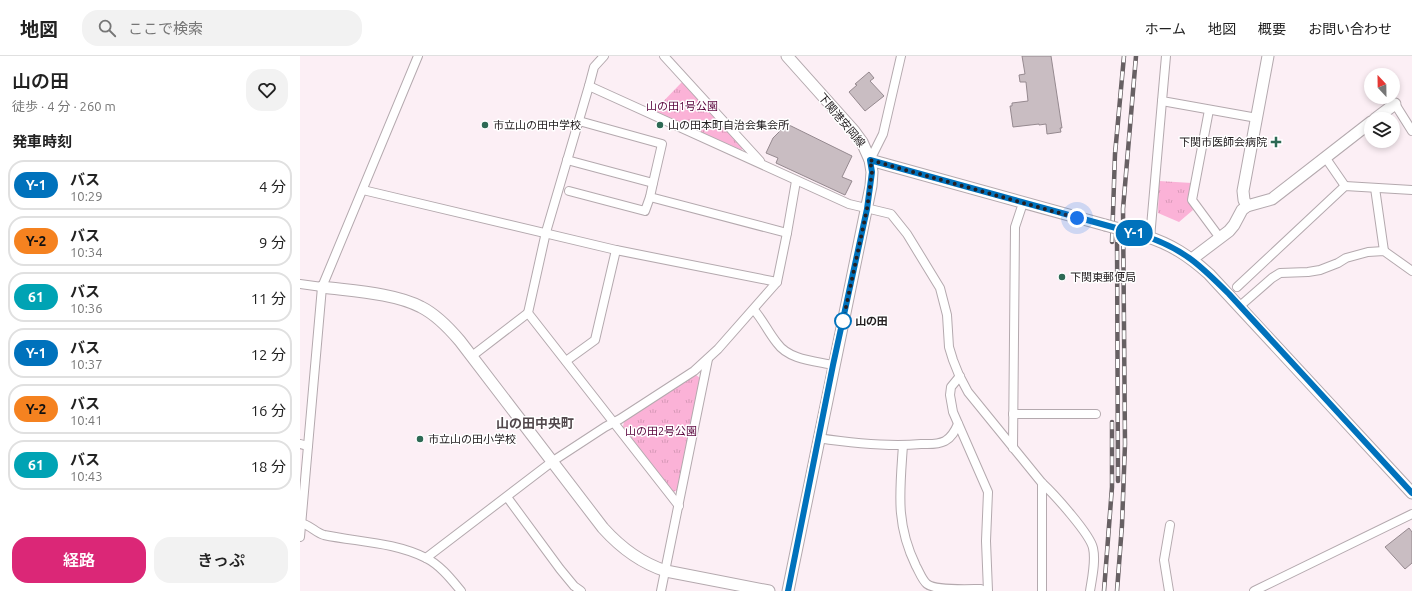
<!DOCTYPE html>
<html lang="ja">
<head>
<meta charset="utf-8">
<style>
	body { margin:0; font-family:Ubuntu,"Noto Sans JP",sans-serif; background:#f2f2f2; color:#222; height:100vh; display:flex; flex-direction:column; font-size:15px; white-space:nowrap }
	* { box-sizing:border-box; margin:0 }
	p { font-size:13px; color:#767676 }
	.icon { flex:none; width:22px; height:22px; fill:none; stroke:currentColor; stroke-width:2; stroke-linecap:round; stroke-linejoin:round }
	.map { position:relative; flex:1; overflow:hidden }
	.sheet { display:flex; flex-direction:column; background:#fff; width:300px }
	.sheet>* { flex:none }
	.badge { padding:0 8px; border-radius:13px; font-size:14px; line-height:26px }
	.needle { width:26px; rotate:338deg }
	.controls { position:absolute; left:1064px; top:12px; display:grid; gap:8px }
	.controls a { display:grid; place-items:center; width:36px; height:36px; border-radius:50%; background:#fff; box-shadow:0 2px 6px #0003; font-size:20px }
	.you { position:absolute; width:20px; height:20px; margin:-10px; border:3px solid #fff; border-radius:50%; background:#1a73e8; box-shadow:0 0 0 6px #1a73e833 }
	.map>.badge { position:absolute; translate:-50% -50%; box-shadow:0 0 0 2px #fff }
	h2 { padding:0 12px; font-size:15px; line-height:36px }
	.round { display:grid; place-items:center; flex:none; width:42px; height:42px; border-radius:16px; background:#f2f2f2 }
	.head { display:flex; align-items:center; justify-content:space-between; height:68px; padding:0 12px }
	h1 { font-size:19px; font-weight:600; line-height:30px }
	.cta { display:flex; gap:8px; margin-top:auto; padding:8px 12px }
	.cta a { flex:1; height:46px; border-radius:16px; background:#db2777; color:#fff; font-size:16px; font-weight:600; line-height:46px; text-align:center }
	.cta a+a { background:#f2f2f2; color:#222 }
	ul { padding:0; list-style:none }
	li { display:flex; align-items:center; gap:12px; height:50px; margin:0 8px 6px; padding:0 4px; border:2px solid #e0e0e0; border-radius:16px }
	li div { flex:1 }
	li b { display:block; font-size:15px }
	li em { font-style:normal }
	li .badge { min-width:44px; font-weight:700; text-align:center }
	header { display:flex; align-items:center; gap:24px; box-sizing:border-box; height:56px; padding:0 20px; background:#fff; border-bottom:1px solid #e0e0e0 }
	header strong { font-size:19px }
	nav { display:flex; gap:22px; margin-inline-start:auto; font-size:14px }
	.search { width:280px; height:36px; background:#f2f2f2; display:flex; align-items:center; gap:10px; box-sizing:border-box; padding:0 14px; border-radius:16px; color:#767676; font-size:15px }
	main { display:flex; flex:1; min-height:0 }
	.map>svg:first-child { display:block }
</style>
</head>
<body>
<header>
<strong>地図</strong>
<div class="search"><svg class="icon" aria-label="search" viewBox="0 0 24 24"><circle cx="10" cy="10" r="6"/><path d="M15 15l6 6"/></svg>ここで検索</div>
<nav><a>ホーム</a><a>地図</a><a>概要</a><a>お問い合わせ</a></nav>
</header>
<main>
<section class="sheet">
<div class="head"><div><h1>山の田</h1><p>徒歩 · 4 分 · 260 m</p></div><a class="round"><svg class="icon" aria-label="heart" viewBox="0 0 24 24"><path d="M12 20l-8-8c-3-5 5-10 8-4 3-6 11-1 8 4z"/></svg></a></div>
<h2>発車時刻</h2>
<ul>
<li><span class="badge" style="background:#0072bc;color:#fff">Y-1</span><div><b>バス</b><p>10:29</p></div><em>4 分</em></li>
<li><span class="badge" style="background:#f58220;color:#111">Y-2</span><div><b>バス</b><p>10:34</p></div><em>9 分</em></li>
<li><span class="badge" style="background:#00a3b4;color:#fff">61</span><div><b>バス</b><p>10:36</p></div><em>11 分</em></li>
<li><span class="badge" style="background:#0072bc;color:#fff">Y-1</span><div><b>バス</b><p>10:37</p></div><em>12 分</em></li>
<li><span class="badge" style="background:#f58220;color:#111">Y-2</span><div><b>バス</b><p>10:41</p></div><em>16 分</em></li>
<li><span class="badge" style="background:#00a3b4;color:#fff">61</span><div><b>バス</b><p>10:43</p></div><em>18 分</em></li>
</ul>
<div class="cta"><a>経路</a><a>きっぷ</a></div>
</section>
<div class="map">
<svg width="1112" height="535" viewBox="0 0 1112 535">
	<defs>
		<pattern id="park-tufts" width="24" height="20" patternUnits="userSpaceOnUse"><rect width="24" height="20" fill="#fbb2d7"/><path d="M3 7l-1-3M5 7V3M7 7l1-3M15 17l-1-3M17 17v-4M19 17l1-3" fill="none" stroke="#d799b8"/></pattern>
	</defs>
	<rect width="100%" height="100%" fill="#fceff5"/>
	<g fill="url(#park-tufts)">
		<path d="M382 26 443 93 441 94 354 55Z"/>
		<path d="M859 125 892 127 889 144 893 154 879 166 858 157Z"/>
		<path d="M396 319 400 322 378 434 373 436 323 371 324 365Z"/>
	</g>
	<g fill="#c9bdc2" stroke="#95898f">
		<path d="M722 0H751L762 72H760L761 76 747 78 746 68 739 69V68L713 71 710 50H712V47L728 45 726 26H720L719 19 725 18Z"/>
		<path d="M569 16 574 22 570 25 584 40 565 55 549 36 557 29 555 28Z"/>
		<path d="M487 68 552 100 542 121 552 125 545 139 476 107 478 102 466 97 473 82Z"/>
		<path d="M1109 472 1112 476V507L1105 513 1085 491Z"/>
	</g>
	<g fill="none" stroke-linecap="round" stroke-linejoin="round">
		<g stroke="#b4a9ae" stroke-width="10">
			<g id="street">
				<path d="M364 0 460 105"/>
				<path d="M866 0 862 45 957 62"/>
				<path d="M289 30 294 11 304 0"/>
				<path d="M1095 48 1112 75"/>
				<path d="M909 54 892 144 920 182"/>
				<path d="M1025 101 1045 130"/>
				<path d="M267 104 353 127 362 88 279 65"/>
				<path d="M570 104 583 78 601 0"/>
				<path d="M353 127 350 141 487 177"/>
				<path d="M1075 132 1084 195"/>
				<path d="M63 134 316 194 477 226"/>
				<path d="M269 135 345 155 350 141"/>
				<path d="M850 182 862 45"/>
				<path d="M0 228 22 231"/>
				<path d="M937 231 1045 130 1112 134"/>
				<path d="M940 250 972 222 980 217 1008 216 1020 214 1038 207 1046 202 1068 196 1084 195 1112 215"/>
				<path d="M454 254C463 264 468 276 477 287 489 304 515 305 533 309"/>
				<path d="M172 300 228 257"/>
				<path d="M266 305 295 284 316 194"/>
				<path d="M660 320 651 331 650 339 653 356 688 436 686 485 688 535"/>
				<path d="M713 358H796"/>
				<path d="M518 382C551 387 588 391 621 388 629 388 637 389 645 385 652 381 655 375 658 368"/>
				<path d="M0 388 8 390"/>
				<path d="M603 389C600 435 595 467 616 510 619 515 622 524 627 528 636 535 670 533 681 533L684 535"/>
				<path d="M713 392 715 171 723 147"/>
				<path d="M207 441 260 513 274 530 281 535"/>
				<path d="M379 450 228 257 246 176 289 30 549 148 591 158 607 178 640 232 647 259 649 291 653 304 659 319 668 336 742 427C754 438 790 478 793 492 796 505 792 522 790 535"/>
				<path d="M0 467C9 468 16 477 24 479 58 486 94 486 126 502 140 509 151 523 161 535"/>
				<path d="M0 481 22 231 118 0"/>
				<path d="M126 502 253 405 305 371 320 363 394 315 418 293 477 226 487 177 496 125"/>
				<path d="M361 535 408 303"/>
				<path d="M742 535V427"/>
				<path d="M869 535 864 504 870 469"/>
				<path d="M954 535 1112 458"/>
			</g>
		</g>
		<g stroke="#b4a9ae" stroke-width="13">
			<g id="secondary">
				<path d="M487 0 554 75 562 86 570 104 572 116 571 130 488 535"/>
				<path d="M1075 63 1095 48"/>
				<path d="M570 104 805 169"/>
				<path d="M947 150 944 144 943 135 968 0"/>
				<path d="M845 180C871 188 889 200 909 218L1112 437"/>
				<path d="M892 203 929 175 934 169 942 154 947 150 972 143 1071 66"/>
				<path d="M22 231C52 235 95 237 121 251 137 259 149 272 160 285L303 472C321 492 341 507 366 515L469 535"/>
			</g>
		</g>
		<use href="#street" stroke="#fff" stroke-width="8"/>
		<use href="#secondary" stroke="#fff" stroke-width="11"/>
		<g stroke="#676063" stroke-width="4.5">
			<g id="rail">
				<path d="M817 177 818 425"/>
				<path d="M812 186 815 98 824 0"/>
				<path d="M804 535 812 431V366"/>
				<path d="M817 535 822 469 825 388 823 153 836 0"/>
			</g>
		</g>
		<use href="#rail" stroke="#fff" stroke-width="3" stroke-dasharray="9" stroke-linecap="butt"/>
		<g stroke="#b4a9ae" stroke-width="13" stroke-linecap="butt">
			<path id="secondary-bridge" d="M805 169 845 180"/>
		</g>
		<use href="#secondary-bridge" stroke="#fff" stroke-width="11"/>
	</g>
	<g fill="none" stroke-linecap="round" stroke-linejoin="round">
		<g stroke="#fff" stroke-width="9">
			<path id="line" d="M488 535 533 309 567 153 572 116 570 104 845 180C884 193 901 210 929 238L1112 437"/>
		</g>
		<use href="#line" stroke="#0072bc" stroke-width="6"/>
		<path stroke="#252022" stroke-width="4" stroke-dasharray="0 7.2" d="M543 265 567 153 572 116 570 104 777 162"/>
	</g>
	<g fill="#2d6954" stroke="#fff" stroke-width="1.5">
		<circle cx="185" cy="69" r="4"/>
		<circle cx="360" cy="69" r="4"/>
		<path d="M974 80h4v4h4v4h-4v4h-4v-4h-4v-4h4z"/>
		<circle cx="762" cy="221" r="4"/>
		<circle cx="120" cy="383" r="4"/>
	</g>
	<circle fill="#fff" stroke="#0072bc" stroke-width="2" cx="543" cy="265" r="8"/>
	<g text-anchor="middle" stroke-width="3" stroke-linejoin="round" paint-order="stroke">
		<g font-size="11" fill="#59043c" stroke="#fff">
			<text x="382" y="54">山の田1号公園</text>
			<text x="361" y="379">山の田2号公園</text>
		</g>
		<g font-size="11" fill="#252022" stroke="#fff">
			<text transform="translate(542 64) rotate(50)" y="4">下関港安岡線</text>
		</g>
		<g font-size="11" fill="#252022" stroke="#fff" text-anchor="start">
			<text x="193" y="73">市立山の田中学校</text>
			<text x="368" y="73">山の田本町自治会集会所</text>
			<text x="967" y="90" text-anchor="end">下関市医師会病院</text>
			<text x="770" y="225">下関東郵便局</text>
			<text x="128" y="387">市立山の田小学校</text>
		</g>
		<g font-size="11" font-weight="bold" fill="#252022" stroke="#fff" text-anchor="start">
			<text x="555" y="269">山の田</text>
		</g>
		<g font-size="13" font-weight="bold" fill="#51474b" stroke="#fff">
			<text x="235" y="372">山の田中央町</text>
		</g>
	</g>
</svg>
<div class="controls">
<a><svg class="needle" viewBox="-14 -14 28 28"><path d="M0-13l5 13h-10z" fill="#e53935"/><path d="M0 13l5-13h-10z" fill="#767676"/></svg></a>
<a><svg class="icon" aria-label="layers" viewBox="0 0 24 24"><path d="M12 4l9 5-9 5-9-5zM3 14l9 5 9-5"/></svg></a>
</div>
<div class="you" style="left:777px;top:162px"></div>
<b class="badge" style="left:834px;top:177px;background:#0072bc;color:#fff">Y-1</b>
</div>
</main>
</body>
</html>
